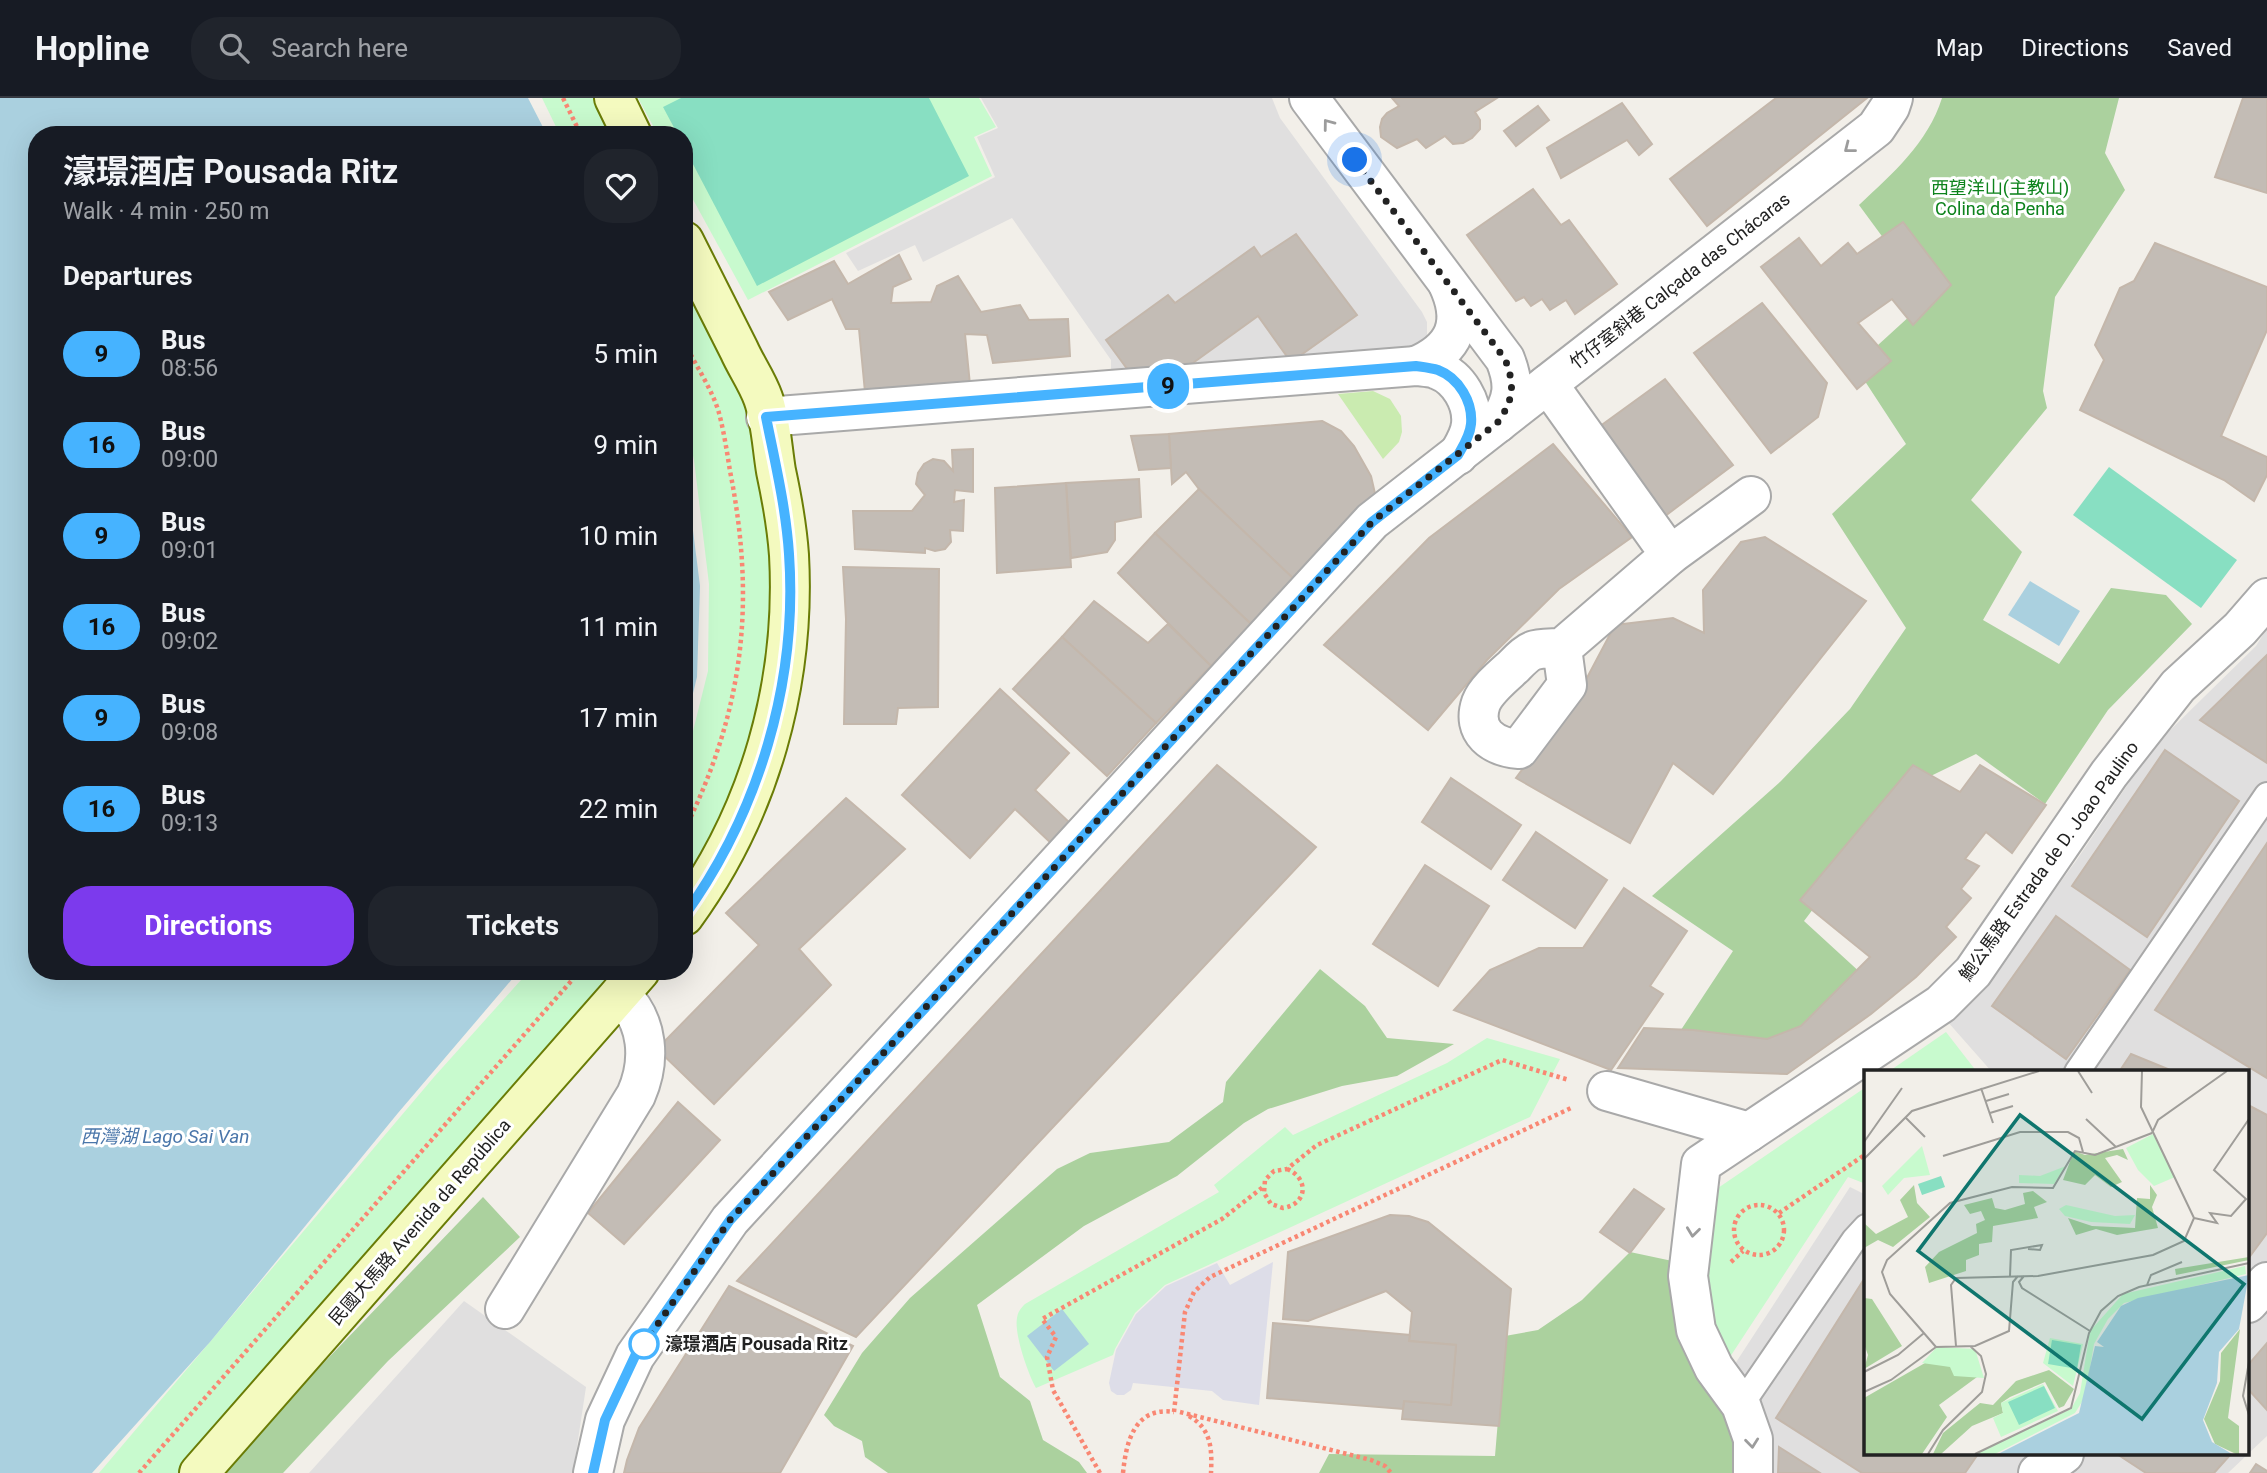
<!DOCTYPE html>
<html lang="en">
<head>
<meta charset="utf-8">
<style>
	body { margin:0; font-family:Roboto,"Noto Sans SC",sans-serif; background:#20242c; color:#f1f3f6; height:100vh; display:flex; flex-direction:column; font-size:26px; white-space:nowrap }
	* { box-sizing:border-box; margin:0 }
	p { font-size:23px; color:#9ea1a6 }
	.icon { flex:none; width:38px; height:38px; fill:none; stroke:currentColor; stroke-width:2; stroke-linecap:round; stroke-linejoin:round }
	.map { position:relative; flex:1; overflow:hidden }
	.details { position:absolute; left:28px; top:28px; width:665px; height:854px; display:flex; flex-direction:column; background:#171b24; border-radius:28px; box-shadow:0 7px 28px #0002 }
	.details>* { flex:none }
	.badge { padding:0 14px; border-radius:23px; font-size:24px; line-height:46px }
	.you { position:absolute; width:35px; height:35px; margin:-18px; border:5px solid #fff; border-radius:50%; background:#1a73e8; box-shadow:0 0 0 10px #1a73e833 }
	.map>.badge { position:absolute; translate:-50% -50%; box-shadow:0 0 0 4px #fff }
	h2 { padding:0 35px; font-size:26px; line-height:63px }
	.round { display:grid; place-items:center; flex:none; width:74px; height:74px; border-radius:28px; background:#20242c }
	.headline { display:flex; align-items:center; justify-content:space-between; height:119px; padding:0 35px }
	h1 { font-size:33px; font-weight:700; line-height:52px }
	.button { display:flex; gap:14px; margin-top:auto; padding:14px 35px }
	.button a { flex:1; height:80px; border-radius:28px; background:#7c3aed; color:#fff; font-size:28px; font-weight:700; line-height:80px; text-align:center }
	.button a+a { background:#20242c; color:#f1f3f6 }
	ul { padding:0; list-style:none }
	li { display:flex; align-items:center; gap:21px; height:91px; padding:0 35px }
	li div { flex:1 }
	li b { display:block; font-size:26px }
	li em { font-style:normal }
	li .badge { min-width:77px; font-weight:700; text-align:center }
	header { display:flex; align-items:center; gap:42px; box-sizing:border-box; height:98px; padding:0 35px; background:#171b24; border-bottom:2px solid #363941 }
	header strong { font-size:33px }
	nav { display:flex; gap:38px; margin-inline-start:auto; font-size:24px }
	.search { width:490px; height:63px; background:#20242c; display:flex; align-items:center; gap:18px; box-sizing:border-box; padding:0 24px; border-radius:28px; color:#9ea1a6; font-size:26px }
	.map>svg:first-child { display:block }
</style>
</head>
<body>
<header>
<strong>Hopline</strong>
<div class="search"><svg class="icon" aria-label="search" viewBox="0 0 24 24"><circle cx="10" cy="10" r="6"/><path d="M15 15l6 6"/></svg>Search here</div>
<nav><a>Map</a><a>Directions</a><a>Saved</a></nav>
</header>
<div class="map">
<svg width="2267" height="1375" viewBox="0 0 2267 1375">
	<rect width="100%" height="100%" fill="#f2efe9"/>
	<g fill="#e0dfdf">
		<path d="M981 0H1272L1280 20 1422 214 1427 224V237L1420 250 1111 294V262L1012 120 923 164 915 147 858 173 846 155 995 79 977 39 998 30Z"/>
		<path d="M2267 530V1338L2228 1375H1763L1731 1272 1850 1089 1866 1097V1356H2248V974H1992L1947 923 1999 867 2076 763 2153 649 2256 548Z"/>
		<path d="M464 1203 586 1289 573 1375H309Z"/>
	</g>
	<path fill="#caebb0" d="M1373 293 1390 301 1401 318 1402 334 1399 344 1383 361 1338 296Z"/>
	<g fill="#abd19e">
		<path d="M1942 0H2119L2105 55 2125 92 2055 199 2043 293 2047 310 1971 402 2022 454 1983 522 2059 566 2111 490 2166 497 2192 526 2108 612 2045 706 1976 656 1904 691 1804 823 1875 888 1815 948 1673 944 1733 853 1652 798 1781 683 1850 611 1906 530 1832 416 1906 346 1855 268 1912 216 1909 175 1859 107C1892 76 1928 45 1942 0Z"/>
		<path d="M1320 871 1365 908 1387 940 1454 946 1397 978 1342 988 1268 1011 1244 1025 1177 1078 1084 1128 977 1207 1000 1279 1030 1303 1043 1342 1079 1364 1087 1375H888L865 1359 862 1343 834 1328 824 1317 862 1255 910 1200 1057 1071 1090 1055 1169 1044 1223 1004 1226 984Z"/>
		<path d="M483 1099 520 1139 388 1263 283 1375H218Z"/>
		<path d="M1630 1154 1677 1164 1749 1357 1748 1375H1319L1329 1356 1495 1358 1505 1238 1538 1232 1582 1202Z"/>
	</g>
	<g fill="#c8face">
		<path d="M542 0H595L614 37H560Z"/>
		<path d="M638 0H979L996 29 974 39 992 78 748 202 684 85V37H658Z"/>
		<path d="M684 171 736 270 775 385 769 640 684 799V669L708 573 709 486 694 362 684 319Z"/>
		<path d="M529 873H636L193 1375H99L434 979Z"/>
		<path d="M1946 934 1977 974H1888Z"/>
		<path d="M1487 940 1560 961 1530 1019 1165 1187 1135 1215 1115 1251 1113 1257 1036 1290C1028 1276 1014 1236 1017 1220 1018 1214 1020 1211 1025 1206L1219 1094 1214 1087 1285 1029 1293 1037 1447 965Z"/>
		<path d="M1866 989V1086L1848 1079 1724 1268 1707 1233 1703 1156 1715 1092Z"/>
	</g>
	<g fill="#88dfc2">
		<path d="M681 0H929L969 78 757 188 684 49V37H678L663 9Z"/>
		<path d="M2109 369 2237 462 2201 510 2073 417Z"/>
	</g>
	<path fill="#dddde8" d="M1273 1164 1259 1307 1223 1302 1212 1293 1133 1285 1131 1292 1124 1297H1117L1111 1293 1109 1285 1116 1252 1136 1216 1166 1188 1217 1165 1230 1187Z"/>
	<g fill="#aad0df">
		<path d="M0 0H528L547 37H37V873H519L398 1015 210 1244 92 1375H0Z"/>
		<path d="M684 361 700 488 697 579 684 632Z"/>
		<path d="M2030 483 2080 513 2059 548 2008 517Z"/>
		<path d="M1062 1211 1089 1246 1054 1273 1027 1238Z"/>
	</g>
	<g fill="#c3bcb5" stroke="#c4b7ab" stroke-width="2">
		<path d="M1392 0H1497L1475 14 1480 22V31L1472 40 1463 45 1453 46 1445 38 1426 50 1417 41 1397 50 1381 39 1380 29 1382 21 1387 15 1399 8Z"/>
		<path d="M1776 0H1867L1707 128 1670 81Z"/>
		<path d="M2243 0H2267V95L2215 79Z"/>
		<path d="M1622 5 1652 46 1639 57 1627 42 1561 80 1547 50Z"/>
		<path d="M1538 8 1549 22 1516 48 1504 33Z"/>
		<path d="M1533 91 1561 127 1569 122 1617 186 1575 216 1566 202 1550 212 1542 201 1531 208 1524 199 1516 203 1467 137Z"/>
		<path d="M1903 124 1951 187 1913 227 1892 201 1858 225 1891 263 1857 291 1761 169 1799 140 1821 168 1848 145 1857 156Z"/>
		<path d="M1296 136 1357 217 1291 264 1258 218 1175 278 1163 263 1136 283 1106 242 1168 197 1175 205 1254 149 1261 159Z"/>
		<path d="M2155 145 2267 189V232L2221 338 2267 359V377L2254 403 2224 382 2080 312 2104 262 2095 247 2120 190 2134 183Z"/>
		<path d="M899 157 911 181 893 189 891 205 931 204 937 188 958 178 981 214 1020 207 1029 222 1068 221 1070 258 993 265 987 237 965 236 971 297 865 294 859 231H846L832 201 788 222 769 194 834 163 848 186Z"/>
		<path d="M1762 205 1827 285 1818 319 1771 355 1694 255Z"/>
		<path d="M1665 281 1733 367 1665 418 1599 329Z"/>
		<path d="M1322 323 1341 333 1354 348 1371 378 1376 400 1296 483 1199 391 1186 374 1172 386 1169 336Z"/>
		<path d="M1169 336 1171 370 1139 372 1131 338Z"/>
		<path d="M1553 346 1632 439 1559 491 1487 562 1428 632 1324 547 1429 440Z"/>
		<path d="M973 351V394L955 392 954 404 964 402 963 433 950 432 951 444 945 451 935 453 925 450V455L855 451 853 413H912L925 397 916 386 918 375 924 366 933 361 944 363 953 373 952 352Z"/>
		<path d="M1139 381 1141 419 1115 424V442L1107 454 1071 460 1066 385Z"/>
		<path d="M1066 385 1071 469 997 475 995 390Z"/>
		<path d="M1199 391 1296 483 1252 527 1155 435Z"/>
		<path d="M1155 435 1252 527 1211 568 1118 475Z"/>
		<path d="M1765 439 1866 503 1713 696 1673 665 1630 745 1516 680 1580 593 1615 527 1673 520 1704 535 1703 492 1741 444Z"/>
		<path d="M843 469 939 471 938 609 898 610 896 626H844L846 521Z"/>
		<path d="M1094 503 1148 545 1168 526 1211 568 1156 625 1062 539Z"/>
		<path d="M1062 539 1156 625 1107 678 1013 591Z"/>
		<path d="M2267 557V665L2200 622Z"/>
		<path d="M1000 591 1069 655 1035 692 1071 726 1052 746 1015 711 970 760 902 697Z"/>
		<path d="M2165 652 2239 703 2147 839 2072 788Z"/>
		<path d="M1217 667 1316 749 856 1239 737 1183Z"/>
		<path d="M1913 667 1960 694 1980 667 2046 707 2012 755 1986 734 1965 761 1979 768 1961 791 1971 800 1946 829 1956 839 1916 879 1871 916 1787 976 1618 970 1644 930 1693 932 1767 941 1801 928 1870 859 1800 802Z"/>
		<path d="M1451 680 1521 727 1491 771 1422 724Z"/>
		<path d="M846 700 905 751 799 851 831 887 714 1006 657 951 759 847 726 815Z"/>
		<path d="M1536 734 1607 782 1575 830 1503 782Z"/>
		<path d="M2267 745V980L2155 912Z"/>
		<path d="M1425 767 1489 808 1438 888 1373 846Z"/>
		<path d="M1624 790 1687 833 1650 888 1663 896 1611 972 1454 912 1490 872 1539 850H1583Z"/>
		<path d="M2056 818 2130 872 2066 961 1992 908Z"/>
		<path d="M2131 956 2175 974H2119Z"/>
		<path d="M678 1004 720 1042 624 1146 588 1115Z"/>
		<path d="M2248 1007 2267 1017V1135L2248 1161Z"/>
		<path d="M1634 1091 1664 1111 1630 1155 1600 1134Z"/>
		<path d="M1390 1117 1409 1118 1428 1124 1511 1191 1499 1328 1402 1321 1404 1303 1451 1307 1456 1247 1409 1243 1412 1214 1386 1193 1308 1223 1283 1221 1288 1154Z"/>
		<path d="M1866 1178V1356H1978L1965 1375H1862L1776 1320Z"/>
		<path d="M729 1188 853 1248 780 1375H624L627 1362 639 1330Z"/>
		<path d="M1273 1225 1410 1237 1409 1243 1456 1247 1451 1307 1404 1303 1403 1311 1267 1300Z"/>
		<path d="M2267 1245V1312L2248 1291V1267Z"/>
		<path d="M1779 1349 1820 1375H1778Z"/>
		<path d="M2117 1356H2231L2214 1375H2146Z"/>
		<path d="M2256 1366 2267 1373V1375H2250Z"/>
	</g>
	<g fill="none" stroke-linecap="round" stroke-linejoin="round">
		<g stroke="#a9a9a9" stroke-width="28">
			<g id="lane">
				<path d="M2077 974 2267 697"/>
				<path d="M1741 1307 1854 1142 1866 1129"/>
			</g>
		</g>
		<g stroke="#a9a9a9" stroke-width="42">
			<g id="street">
				<path d="M1309 0 1505 261C1515 286 1514 301 1498 325"/>
				<path d="M1416 268C1455 251 1466 225 1448 186"/>
				<path d="M1548 286 1670 457 1562 550 1567 587 1519 651C1493 649 1471 634 1481 605 1486 592 1503 578 1513 569 1519 563 1527 554 1535 552 1543 550 1553 550 1562 550"/>
				<path d="M766 319 1416 268C1423 269 1432 269 1438 272 1459 280 1473 305 1471 326 1470 338 1463 348 1458 357"/>
				<path d="M1670 457 1751 398"/>
				<path d="M1607 993 1749 1034"/>
				<path d="M2248 1205 2267 1184"/>
				<path d="M505 1211 636 997C651 963 649 923 620 896"/>
				<path d="M593 1375 605 1322 635 1258 730 1122 1372 423 1876 30 1890 9 1893 0"/>
				<path d="M1753 1375V1341L1741 1307 1714 1270 1696 1232 1688 1178 1701 1066 1941 906 1973 874 2109 676 2178 588 2240 531 2267 500"/>
				<path d="M2038 1375 2064 1356"/>
			</g>
		</g>
		<g stroke="#6a7c06" stroke-width="42">
			<g id="secondary">
				<path d="M614 0 632 37"/>
				<path d="M684 143C702 179 721 216 739 252 746 268 757 283 763 300 771 322 772 349 776 373 782 401 787 429 789 457 796 585 760 714 684 818"/>
				<path d="M199 1375 640 873"/>
			</g>
		</g>
		<g stroke="#f98773" stroke-width="4.5" stroke-dasharray="3.5 3.5" stroke-linecap="butt">
			<path d="M563 0 581 37"/>
			<path d="M684 244C695 266 713 293 719 315 724 334 727 354 730 373 756 505 744 612 684 733"/>
			<path d="M1287 1071C1309 1080 1308 1106 1283 1110L1271 1106 1264 1095 1265 1082 1274 1073 1287 1071 1317 1047 1502 962 1569 982"/>
			<circle cx="1759" cy="1132" r="25"/>
			<path d="M1779 1115 1866 1056"/>
			<path d="M1731 1164 1743 1153"/>
			<path d="M1174 1314 1185 1214 1194 1194 1210 1179 1571 1010"/>
			<path d="M1180 1314 1371 1362 1385 1368 1391 1375"/>
			<path d="M1189 1318C1212 1331 1212 1352 1211 1375"/>
			<path d="M139 1375 580 873"/>
			<path d="M1100 1375 1053 1292 1047 1259 1056 1239 1042 1221 1222 1121 1263 1089"/>
			<path d="M1123 1375C1126 1345 1134 1308 1174 1314"/>
		</g>
		<use href="#lane" stroke="#fff" stroke-width="24"/>
		<use href="#street" stroke="#fff" stroke-width="38"/>
		<use href="#secondary" stroke="#f4fabf" stroke-width="38"/>
	</g>
	<defs><path id="oneway-chevron" d="M-2-3.5L2.5 0L-2 3.5" fill="none" stroke-width="1.6" stroke-linecap="round" stroke-linejoin="round" transform="scale(1.75)"/></defs>
	<g stroke="#9c9c9c">
		<use href="#oneway-chevron" transform="translate(1328 26) rotate(-127)"/>
		<use href="#oneway-chevron" transform="translate(1849 50) rotate(142)"/>
		<use href="#oneway-chevron" transform="translate(1693 1134) rotate(97)"/>
		<use href="#oneway-chevron" transform="translate(1752 1345) rotate(84)"/>
	</g>
	<g fill="none" stroke-linecap="round" stroke-linejoin="round">
		<g stroke="#fff" stroke-width="16">
			<path id="line" d="M593 1375 605 1322 635 1258 730 1122 1372 424 1458 357C1463 348 1470 338 1471 326 1473 304 1459 280 1438 272 1432 270 1423 269 1416 268L766 319C775 364 786 410 789 456 798 584 759 714 684 818"/>
		</g>
		<use href="#line" stroke="#46b3ff" stroke-width="10"/>
		<path stroke="#222" stroke-width="7" stroke-dasharray="0 12.6" d="M644 1246 730 1122 1372 424 1498 324C1514 301 1515 287 1505 261L1355 62"/>
	</g>
	<circle fill="#fff" stroke="#46b3ff" stroke-width="3.5" cx="644" cy="1246" r="14"/>
	<g text-anchor="middle" stroke-width="6" stroke-linejoin="round" paint-order="stroke">
		<g font-size="18" fill="#0d831c" stroke="#fff">
			<text x="2000" y="96">西望洋山(主教山)<tspan x="2000" dy="21">Colina da Penha</tspan></text>
		</g>
		<g font-size="18" fill="#222" stroke="#fff">
			<text transform="translate(1680 183) rotate(-38)" y="6">竹仔室斜巷 Calçada das Chácaras</text>
			<text transform="translate(2049 763) rotate(-54)" y="6">鮑公馬路 Estrada de D. Joao Paulino</text>
			<text transform="translate(420 1124) rotate(-49)" y="6">民國大馬路 Avenida da República</text>
		</g>
		<g font-size="18" font-weight="bold" fill="#222" stroke="#fff" text-anchor="start">
			<text x="665" y="1252">濠璟酒店 Pousada Ritz</text>
		</g>
		<g font-size="19" font-style="italic" fill="#4a76aa" stroke="#fff">
			<text x="165" y="1045">西灣湖 Lago Sai Van</text>
		</g>
	</g>
	<g transform="translate(1864 972)">
		<rect width="385" height="385" fill="#f2efe9"/>
		<path d="M259 79 264 90 253 85 241 88 258 112 247 117 231 105 221 115 199 110 210 81 221 85ZM50 115 53 133 66 147 29 177 14 170 0 178V153L12 164 44 147 36 130ZM286 115 293 125 288 137 294 158 253 165 232 159 212 165 204 148 228 156 271 158 273 128 286 129ZM169 121 183 132 170 137 174 148 129 156 128 172 115 174V185L102 190V201L65 213 61 197 75 182 113 163 112 154 121 150 117 141 106 144 100 135 128 128 131 138 141 140 161 134 159 123ZM385 187V190L312 205 311 199ZM0 228 8 229 38 276 0 299 4 285 0 274ZM376 259 364 348 375 356V384H372L351 374 340 349 356 311 357 283ZM72 279 113 307 75 335 83 347 58 384H0V328L61 293ZM185 300 210 319 200 336 195 338 181 312 146 327 137 333 139 343 108 356 77 384H69L79 363 116 333 129 335 152 311Z" fill="#abd19e"/>
		<path d="M289 64 311 107 290 116 274 100 262 78ZM58 76 66 105 40 108 24 125 18 116ZM202 96 190 114 155 113V105L176 106ZM202 135 251 146 271 145 266 154 227 152 201 146 195 139ZM381 196 382 204 260 233 244 249 230 274 221 327 211 343 131 384H111L207 339 216 323 226 261 259 224ZM186 268 219 274 209 316 179 293ZM73 277 111 279 120 308 90 306 86 297 58 293ZM179 314 194 341 137 367 129 348 139 343 137 333Z" fill="#c8face"/>
		<path d="M77 106 81 117 58 125 54 114ZM188 270 217 275 213 299 184 294ZM180 316 191 338 155 355 144 332Z" fill="#88dfc2"/>
		<path d="M385 205 375 259 355 282 353 313 339 350 348 372 368 384H134L215 343 231 276 240 277 233 272 257 236 274 228Z" fill="#aad0df"/>
		<path fill="none" stroke="#9f9d99" stroke-width="2" d="M214 1 228 23M278 1 277 37 330 148M117 18 129 53M122 31 145 24M126 43 149 36M41 47 61 67M222 49 252 77M288 63 294 50 363 1M0 72 38 18M79 86 156 62H204L215 68 219 82M0 89 48 41 175 1M330 148 353 153 346 143 367 146 382 129 350 100 385 49M146 206 147 180 178 175 176 180 164 179M160 206 155 212 158 218 226 261M283 215 287 205 318 192M92 276 87 215 92 208 174 206 289 185 320 171 330 148M72 277 26 224 18 202 23 190 86 133 148 117 189 118 211 81 231 85 288 63M72 277 111 276 145 261 149 212 154 206M385 292 379 326 385 345M0 302 34 285 60 263M0 322 27 310 72 277M64 384 79 360 118 322 122 304 117 286 106 276M111 384 207 338 225 263 237 241 254 226 275 217 385 193"/>
		<path fill="#0f766e" fill-opacity="0.15" stroke="#0f766e" stroke-width="3.5" d="M156 45 380 214 278 349 54 181Z"/>
		<rect width="385" height="385" fill="none" stroke="#222" stroke-width="3.5"/>
	</g>
</svg>
<div class="you" style="left:1355px;top:62px"></div>
<b class="badge" style="left:1168px;top:288px;background:#46b3ff;color:#111">9</b>
<section class="details">
<div class="headline"><div><h1>濠璟酒店 Pousada Ritz</h1><p>Walk · 4 min · 250 m</p></div><a class="round"><svg class="icon" aria-label="heart" viewBox="0 0 24 24"><path d="M12 20l-8-8c-3-5 5-10 8-4 3-6 11-1 8 4z"/></svg></a></div>
<h2>Departures</h2>
<ul>
<li><span class="badge" style="background:#46b3ff;color:#111">9</span><div><b>Bus</b><p>08:56</p></div><em>5 min</em></li>
<li><span class="badge" style="background:#46b3ff;color:#111">16</span><div><b>Bus</b><p>09:00</p></div><em>9 min</em></li>
<li><span class="badge" style="background:#46b3ff;color:#111">9</span><div><b>Bus</b><p>09:01</p></div><em>10 min</em></li>
<li><span class="badge" style="background:#46b3ff;color:#111">16</span><div><b>Bus</b><p>09:02</p></div><em>11 min</em></li>
<li><span class="badge" style="background:#46b3ff;color:#111">9</span><div><b>Bus</b><p>09:08</p></div><em>17 min</em></li>
<li><span class="badge" style="background:#46b3ff;color:#111">16</span><div><b>Bus</b><p>09:13</p></div><em>22 min</em></li>
</ul>
<div class="button"><a>Directions</a><a>Tickets</a></div>
</section>
</div>
</body>
</html>
